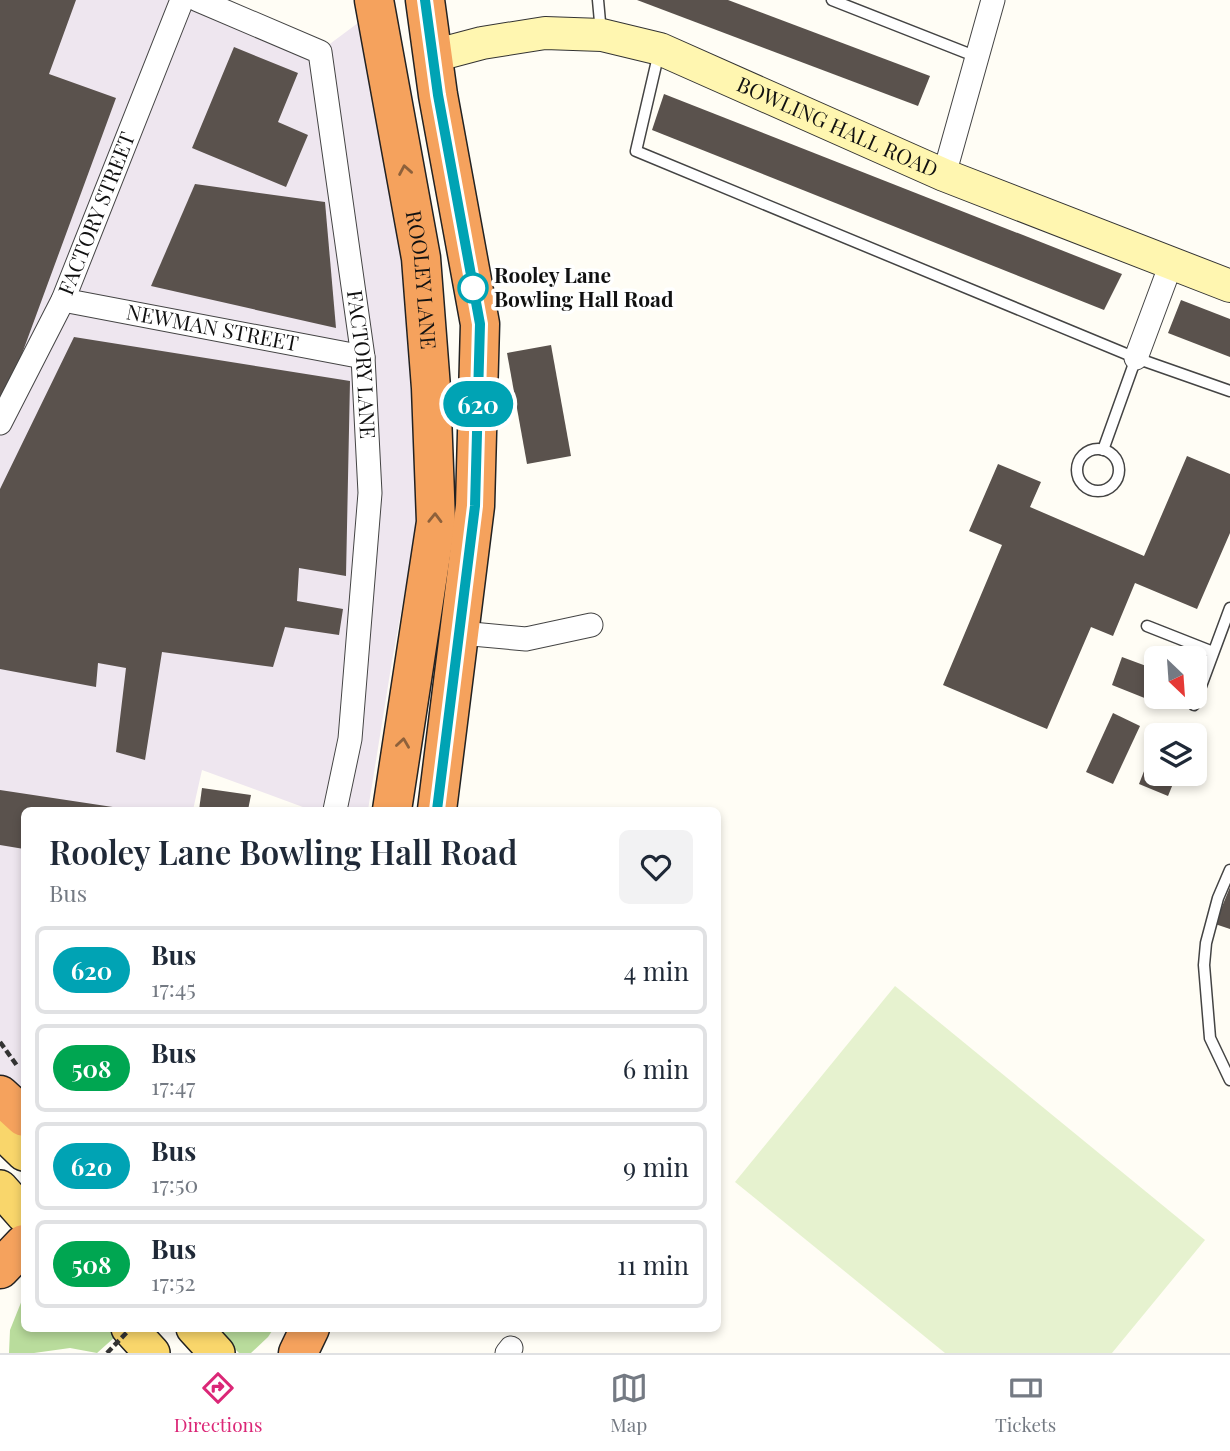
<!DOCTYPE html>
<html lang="en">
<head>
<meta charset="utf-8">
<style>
	body { margin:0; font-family:"Playfair Display",serif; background:#f2f2f3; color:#1f2937; height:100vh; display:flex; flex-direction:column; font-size:26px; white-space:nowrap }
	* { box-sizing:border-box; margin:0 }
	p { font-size:23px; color:#747a83 }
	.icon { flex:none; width:38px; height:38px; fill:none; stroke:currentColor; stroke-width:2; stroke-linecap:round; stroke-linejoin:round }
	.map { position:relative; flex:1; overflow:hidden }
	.drawer { position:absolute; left:21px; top:807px; width:700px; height:525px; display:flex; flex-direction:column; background:#fff; border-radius:10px; box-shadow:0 4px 10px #0003 }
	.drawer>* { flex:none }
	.badge { padding:0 14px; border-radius:23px; font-size:24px; line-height:46px }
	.needle { width:46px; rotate:155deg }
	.controls { position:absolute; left:1144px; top:646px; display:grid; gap:14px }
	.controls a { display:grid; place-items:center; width:63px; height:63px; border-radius:10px; background:#fff; box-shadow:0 4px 10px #0003; font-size:35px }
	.map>.badge { position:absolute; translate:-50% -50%; box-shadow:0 0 0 4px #fff }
	.round { display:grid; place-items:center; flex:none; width:74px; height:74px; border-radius:10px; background:#f2f2f3 }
	.summary { display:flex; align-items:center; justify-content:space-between; height:119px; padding:0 28px }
	h1 { font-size:33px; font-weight:600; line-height:52px }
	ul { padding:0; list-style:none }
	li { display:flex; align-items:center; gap:21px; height:88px; margin:0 14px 10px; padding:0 14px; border:4px solid #e0e1e3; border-radius:10px }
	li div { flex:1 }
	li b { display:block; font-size:26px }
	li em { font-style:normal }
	li .badge { min-width:77px; font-weight:700; text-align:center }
	.tabs { display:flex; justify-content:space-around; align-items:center; height:98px; border-top:2px solid #e0e1e3; background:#fff; font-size:19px; color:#747a83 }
	.tabs a { display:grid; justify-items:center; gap:4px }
	.tabs .on { color:#db2777 }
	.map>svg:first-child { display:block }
</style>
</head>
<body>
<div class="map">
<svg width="1230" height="1353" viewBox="0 0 1230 1353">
	<rect width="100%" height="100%" fill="#fffdf5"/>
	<path fill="#eee6ef" d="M0 0H198L319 52 366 17 420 324 425 482 392 661 368 810H311L202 770 193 810H24V1117L0 1095Z"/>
	<g fill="#b9dc9c">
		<path d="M24 1295V1328H109L116 1336 97 1353 70 1348 34 1353H9L10 1330Z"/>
		<path d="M214 1328H274L268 1337 251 1353H239Z"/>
	</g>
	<path fill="#e6f2cf" d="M895 986 1205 1240 1112 1353H945L735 1182Z"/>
	<g fill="#5a524d">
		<path d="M0 0H76L49 74 116 98 5 400 0 398Z"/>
		<path d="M637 0H728L930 76 918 106Z"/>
		<path d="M234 47 298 73 278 122 308 135 286 187 192 148Z"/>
		<path d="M664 94 1122 274 1104 310 652 130Z"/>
		<path d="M195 184 325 202 336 328 151 286Z"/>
		<path d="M1181 300 1230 319V357L1168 333Z"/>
		<path d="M74 337 350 381 346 576 299 568 297 601 343 609 339 635 285 627 273 667 162 652 145 760 116 752 126 668 98 663 96 687 0 669V489Z"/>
		<path d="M551 345 571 456 527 464 507 353Z"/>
		<path d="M1187 456 1230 474V533L1197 609 1135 583 1113 636 1091 627 1047 729 943 685 1002 545 969 531 998 464 1041 482 1030 507 1144 556Z"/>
		<path d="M1122 657 1157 670V689L1152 701 1112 685Z"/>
		<path d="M1113 713 1140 726 1113 784 1086 772Z"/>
		<path d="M1160 728 1179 735H1158Z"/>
		<path d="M1157 738V774H1177L1168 796 1139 784Z"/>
		<path d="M202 788 251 795 248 810H199Z"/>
		<path d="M0 790 126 809V810H24V849L0 845Z"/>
		<path d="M1230 887V929L1215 924Z"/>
	</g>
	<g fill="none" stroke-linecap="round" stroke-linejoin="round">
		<g stroke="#444" stroke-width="13">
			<g id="lane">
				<path d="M598 0 601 33"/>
				<path d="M832 0 977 57"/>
				<path d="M659 52 636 151 1136 358 1230 391"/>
				<circle cx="1098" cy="470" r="21"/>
				<path d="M1103 450 1136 358"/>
				<path d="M1147 626 1213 652"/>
				<path d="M1194 705 1230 608"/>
				<path d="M1230 870 1218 898 1206 943 1204 965 1210 1038 1230 1080"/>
			</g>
		</g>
		<g stroke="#444" stroke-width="25">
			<g id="street">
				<path id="s1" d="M198 0 320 52 363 357 370 493 350 739 335 810"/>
				<path d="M944 175 993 0"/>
				<path id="s2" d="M63 300 363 357"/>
				<path d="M1136 358 1171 264"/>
				<path id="s3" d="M0 423 63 300 182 0"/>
				<path d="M461 633 526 639 591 625"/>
				<path d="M507 1353 511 1348"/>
			</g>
		</g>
		<g stroke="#333" stroke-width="34">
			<g id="secondary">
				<path id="s4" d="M433 56 482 43 545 33 602 35 660 49 944 175 1230 286"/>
			</g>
		</g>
		<g stroke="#222" stroke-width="38">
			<g id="primary">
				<path d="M0 1130 24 1153"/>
				<path d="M0 1188 24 1215"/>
				<path d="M129 1328 152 1353"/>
				<path d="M194 1328 217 1353"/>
			</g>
		</g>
		<g stroke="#222" stroke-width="41">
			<g id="highway">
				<path id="s5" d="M374 0 421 258 431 388 436 522 392 810"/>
				<path d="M425 0 438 95 480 324 475 506 437 810"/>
				<path d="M0 1095 24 1117"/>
				<path d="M0 1269 24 1244"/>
				<path d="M298 1353 310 1328"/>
			</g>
		</g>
		<path stroke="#333" stroke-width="4.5" stroke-dasharray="7 3.5" stroke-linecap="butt" d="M0 1042 18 1067"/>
		<use href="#lane" stroke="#fff" stroke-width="10"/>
		<use href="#street" stroke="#fff" stroke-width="23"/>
		<use href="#secondary" stroke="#fff6b0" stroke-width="32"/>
		<use href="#primary" stroke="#f9d66b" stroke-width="35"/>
		<use href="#highway" stroke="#f5a25d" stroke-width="38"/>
		<path stroke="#333" stroke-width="4.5" stroke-dasharray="7 3.5" stroke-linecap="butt" d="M107 1353 131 1328"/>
	</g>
	<defs><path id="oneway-chevron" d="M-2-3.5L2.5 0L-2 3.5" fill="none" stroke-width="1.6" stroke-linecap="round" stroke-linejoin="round" transform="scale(1.75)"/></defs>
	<g stroke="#8e613b">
		<use href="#oneway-chevron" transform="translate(405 170) rotate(-100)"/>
		<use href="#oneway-chevron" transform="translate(435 518) rotate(-89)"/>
		<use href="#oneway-chevron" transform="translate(403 743) rotate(-82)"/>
	</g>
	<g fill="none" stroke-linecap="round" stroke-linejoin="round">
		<g stroke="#fff" stroke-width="16">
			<path id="line" d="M425 0 438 95 480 324 475 506 437 810"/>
		</g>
		<use href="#line" stroke="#00a3b4" stroke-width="10"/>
	</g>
	<circle fill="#fff" stroke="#00a3b4" stroke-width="3.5" cx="473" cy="288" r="14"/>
	<g text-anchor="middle" stroke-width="7" stroke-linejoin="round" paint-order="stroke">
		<g font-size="21" fill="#111" stroke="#fff">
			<text dy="7" stroke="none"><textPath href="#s4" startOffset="425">BOWLING HALL ROAD</textPath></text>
			<text dy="7" stroke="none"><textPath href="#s3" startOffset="231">FACTORY STREET</textPath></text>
			<text dy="7" stroke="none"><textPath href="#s5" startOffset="284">ROOLEY LANE</textPath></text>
			<text dy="7" stroke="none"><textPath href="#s2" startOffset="152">NEWMAN STREET</textPath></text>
			<text dy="7" stroke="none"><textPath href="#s1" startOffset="448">FACTORY LANE</textPath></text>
		</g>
		<g font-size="21" font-weight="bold" fill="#111" stroke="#fff" text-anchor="start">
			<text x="494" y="283">Rooley Lane<tspan x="494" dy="24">Bowling Hall Road</tspan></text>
		</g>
	</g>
</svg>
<div class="controls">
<a><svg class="needle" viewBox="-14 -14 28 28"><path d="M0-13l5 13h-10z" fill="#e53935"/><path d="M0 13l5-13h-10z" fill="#747a83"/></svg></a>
<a><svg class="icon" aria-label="layers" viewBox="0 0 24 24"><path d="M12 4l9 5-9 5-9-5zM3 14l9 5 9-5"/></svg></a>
</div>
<b class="badge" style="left:478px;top:404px;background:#00a3b4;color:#fff">620</b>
<section class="drawer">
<div class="summary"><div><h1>Rooley Lane Bowling Hall Road</h1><p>Bus</p></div><a class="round"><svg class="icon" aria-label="heart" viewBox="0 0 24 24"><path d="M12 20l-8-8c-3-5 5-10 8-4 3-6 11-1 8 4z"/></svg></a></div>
<ul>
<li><span class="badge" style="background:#00a3b4;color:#fff">620</span><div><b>Bus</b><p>17:45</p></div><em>4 min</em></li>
<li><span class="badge" style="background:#00a651;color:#fff">508</span><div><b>Bus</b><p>17:47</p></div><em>6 min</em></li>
<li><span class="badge" style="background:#00a3b4;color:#fff">620</span><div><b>Bus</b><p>17:50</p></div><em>9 min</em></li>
<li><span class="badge" style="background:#00a651;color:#fff">508</span><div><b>Bus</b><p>17:52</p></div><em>11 min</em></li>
</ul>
</section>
</div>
<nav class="tabs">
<a class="on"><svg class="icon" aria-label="directions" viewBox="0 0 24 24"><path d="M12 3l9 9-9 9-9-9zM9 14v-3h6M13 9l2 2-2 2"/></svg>Directions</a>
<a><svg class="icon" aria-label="map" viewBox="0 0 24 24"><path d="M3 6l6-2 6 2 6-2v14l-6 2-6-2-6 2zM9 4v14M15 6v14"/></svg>Map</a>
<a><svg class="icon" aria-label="tickets" viewBox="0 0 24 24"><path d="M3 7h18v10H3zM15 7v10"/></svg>Tickets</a>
</nav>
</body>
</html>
